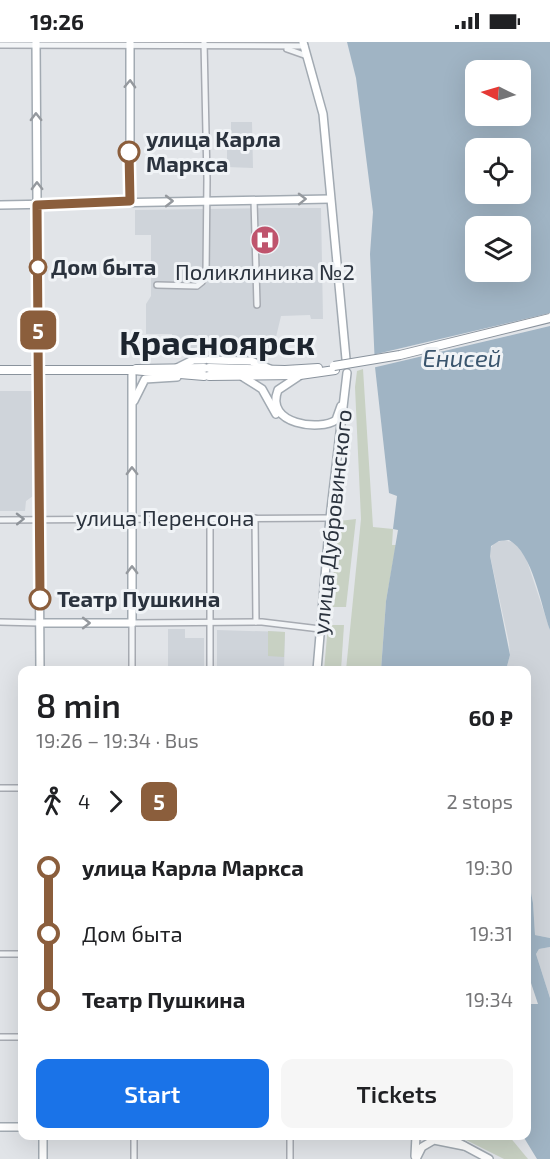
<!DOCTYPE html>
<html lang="en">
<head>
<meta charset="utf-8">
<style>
	body { margin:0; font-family:"Exo 2",sans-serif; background:#f6f6f6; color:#202124; height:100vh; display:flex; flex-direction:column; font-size:22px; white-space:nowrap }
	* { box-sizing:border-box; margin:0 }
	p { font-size:20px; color:#757577 }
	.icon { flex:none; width:33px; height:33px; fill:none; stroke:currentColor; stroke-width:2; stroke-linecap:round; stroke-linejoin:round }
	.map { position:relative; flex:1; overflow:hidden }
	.sheet { position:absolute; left:18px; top:624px; width:513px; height:474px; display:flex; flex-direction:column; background:#fff; border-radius:12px; box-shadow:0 6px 24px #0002 }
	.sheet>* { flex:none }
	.badge { padding:0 12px; border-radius:9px; font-size:21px; line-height:39px }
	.needle { width:39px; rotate:275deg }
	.tools { position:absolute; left:465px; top:18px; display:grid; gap:12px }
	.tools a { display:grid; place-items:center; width:66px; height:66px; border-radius:12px; background:#fff; box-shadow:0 6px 24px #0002; font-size:30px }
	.map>.badge { position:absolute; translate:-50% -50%; box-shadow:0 0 0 3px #fff }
	.legs { display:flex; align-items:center; gap:9px; height:66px; padding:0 18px; font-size:20px }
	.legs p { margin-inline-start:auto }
	.summary { display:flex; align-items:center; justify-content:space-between; height:102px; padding:0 18px }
	h1 { font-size:33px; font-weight:600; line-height:45px }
	.primary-button { display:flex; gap:12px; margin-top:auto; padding:12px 18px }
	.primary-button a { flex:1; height:69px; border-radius:12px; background:#1a73e8; color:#fff; font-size:24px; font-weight:600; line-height:69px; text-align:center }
	.primary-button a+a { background:#f6f6f6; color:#202124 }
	ul { padding:0 18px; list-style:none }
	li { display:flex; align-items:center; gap:21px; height:66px; font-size:22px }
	li i { display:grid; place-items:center; width:9px; height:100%; margin:0 8px; background:currentColor }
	li i::after { content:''; width:15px; height:15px; margin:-8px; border:4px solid; border-radius:50%; background:#fff }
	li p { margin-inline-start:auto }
	li:first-child i { background:linear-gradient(#0000 50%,currentColor 0) }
	li:last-child i { background:linear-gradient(currentColor 50%,#0000 0) }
	.status { display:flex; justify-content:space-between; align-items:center; height:42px; padding:0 30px; background:#fff; direction:ltr }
	.status svg { height:16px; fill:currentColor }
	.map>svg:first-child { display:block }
</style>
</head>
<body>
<div class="status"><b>19:26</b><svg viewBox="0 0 49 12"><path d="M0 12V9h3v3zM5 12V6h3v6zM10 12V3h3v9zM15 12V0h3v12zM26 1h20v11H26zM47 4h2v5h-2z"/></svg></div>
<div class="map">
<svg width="550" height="1117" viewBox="0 0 550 1117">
	<rect width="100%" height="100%" fill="#e1e4e8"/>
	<g fill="#cfd4da">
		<path d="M231 80H252L253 126 227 125V90H231Z"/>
		<path d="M276 166H321L323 277H311L310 273 281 274 272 312 172 313V292H146V262L151 254V193H135V168Z"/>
		<path d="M0 349H32L33 454 26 459 25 469H0Z"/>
		<path d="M504 498 515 501 526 516 550 588V896L535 893 533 861 527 830 526 628H506L510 613 509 601 489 509 494 501Z"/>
		<path d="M168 587H185V596H204V628H168Z"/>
		<path d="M217 588 285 590 284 628H217Z"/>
		<path d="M550 905V956L536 912 539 907Z"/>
	</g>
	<g fill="#c8d1c3">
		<path d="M363 327 373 485 393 487 392 503H396L386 559 381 628H346L361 477 355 345 357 329Z"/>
		<path d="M356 477 346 565H330L339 479Z"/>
		<path d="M328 583H344L341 628H324Z"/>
		<path d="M268 589 285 590 284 615 268 614Z"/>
		<path d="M458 1094H509L528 1117H504Z"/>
	</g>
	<g fill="#a0b4c4" fill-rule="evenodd">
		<path d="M347 0H550V588C541 564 533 511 509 498L499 499 491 504 490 514 510 613 506 628H381L386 559 398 488 393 487 397 454 389 451 375 325 370 212 373 170 356 36ZM476 28H520V74H476ZM476 106H520V152H476ZM476 184H520V230H476Z"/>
		<path d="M527 830 533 861 535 893 550 896V905L539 907 536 912 550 956V1117H537L523 1094H526L527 951 530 962H538L531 941 527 938Z"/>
	</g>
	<path fill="#e1e4e8" d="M550 271V284L372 326V313Z"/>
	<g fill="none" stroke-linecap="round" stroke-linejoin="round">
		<g stroke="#a7abb2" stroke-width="8">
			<g id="minor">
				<path d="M0 3 305 4"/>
				<path d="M287 7 307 14"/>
				<path d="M254 158 257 263"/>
				<path d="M157 243 197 244 202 240 206 232 207 137 204 0"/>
				<path d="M210 475V628"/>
				<path d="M255 476 256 580"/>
				<path d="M0 478 330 476"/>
				<path d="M0 580 40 581"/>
				<path d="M132 628V581L262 580 320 587"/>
				<path d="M0 746H22"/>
				<path d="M0 912H22"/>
				<path d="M0 995H22"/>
				<path d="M134 1117V1094"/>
				<path d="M290 1117V1094"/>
			</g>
		</g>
		<g stroke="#a2aab2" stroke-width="10">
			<g id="major">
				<path d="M36 0 40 628"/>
				<path d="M130 0V159"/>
				<path d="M303 0 323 72 346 317"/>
				<path d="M0 163 330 157"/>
				<path d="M209 318 251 319 270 327"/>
				<path d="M177 326 193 318H204"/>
				<path d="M299 334 278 348C264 383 321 389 336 378L341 364"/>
				<path d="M243 335 262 347 276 372"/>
				<path d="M134 359 145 337 177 335"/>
				<path d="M40 581H132V328"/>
				<path d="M317 628 330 476 347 331"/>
				<path d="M0 1085H22"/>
				<path d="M43 1094V1117"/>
				<path d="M446 1094 489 1117"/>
				<path d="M415 1114 416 1094"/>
				<path d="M416 1117 422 1105 434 1098 464 1104"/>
			</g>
		</g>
		<g stroke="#8a939d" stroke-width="10">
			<g id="highway">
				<path d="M209 326 285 328 318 326"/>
				<path d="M136 327 204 326"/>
				<path d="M0 328H132L204 334"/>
				<path d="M209 334 300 333 335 328"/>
			</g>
		</g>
		<use href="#minor" stroke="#f3f5f7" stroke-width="5"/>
		<use href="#major" stroke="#fff" stroke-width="7"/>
		<use href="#highway" stroke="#fff" stroke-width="8"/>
		<g stroke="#8a939d" stroke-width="10" stroke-linecap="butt">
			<path id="highway-bridge" d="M334 324 400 313 550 276"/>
		</g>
		<use href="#highway-bridge" stroke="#fff" stroke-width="8"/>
	</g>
	<defs><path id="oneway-chevron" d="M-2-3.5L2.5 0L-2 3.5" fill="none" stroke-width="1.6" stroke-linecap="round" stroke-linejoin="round" transform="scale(1.5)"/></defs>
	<g stroke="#95999e">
		<use href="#oneway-chevron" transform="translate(130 42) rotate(-88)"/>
		<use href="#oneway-chevron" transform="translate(36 75) rotate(-91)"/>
		<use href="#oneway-chevron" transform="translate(37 144) rotate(-91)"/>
		<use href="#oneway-chevron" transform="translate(302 157) rotate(-1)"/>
		<use href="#oneway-chevron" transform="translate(169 159)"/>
		<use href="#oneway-chevron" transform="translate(132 429) rotate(-91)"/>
		<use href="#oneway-chevron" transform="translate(132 528) rotate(-90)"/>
		<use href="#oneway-chevron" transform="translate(86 581)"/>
	</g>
	<use stroke="#8f949a" href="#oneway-chevron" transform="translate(20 477) rotate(-1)"/>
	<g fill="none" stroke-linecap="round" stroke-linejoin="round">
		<g stroke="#fff" stroke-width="14">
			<path id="line-1" d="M40 557 37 163 130 159 129 110"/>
		</g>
		<use href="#line-1" stroke="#8b5e3c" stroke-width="9"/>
	</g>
	<defs>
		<g id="hospital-disc" transform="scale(1.5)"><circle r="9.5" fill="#bf546d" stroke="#f0f3f6"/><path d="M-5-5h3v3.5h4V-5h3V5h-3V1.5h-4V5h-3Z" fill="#fff"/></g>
	</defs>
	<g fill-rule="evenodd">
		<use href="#hospital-disc" x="265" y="198"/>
	</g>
	<g fill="#fff" stroke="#8b5e3c" stroke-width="3">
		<circle cx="129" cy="110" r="10"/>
		<circle cx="38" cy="225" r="8"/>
		<circle cx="40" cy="557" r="10"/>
	</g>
	<g text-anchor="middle" stroke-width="6" stroke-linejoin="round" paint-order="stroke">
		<g font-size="22" font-weight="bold" fill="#2b333e" stroke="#f0f3f6" text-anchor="start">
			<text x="146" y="105">улица Карла<tspan x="146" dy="25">Маркса</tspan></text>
			<text x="51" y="233">Дом быта</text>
			<text x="57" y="565">Театр Пушкина</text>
		</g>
		<g font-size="22" fill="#2b333e" stroke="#f0f3f6">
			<text x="265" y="238">Поликлиника №2</text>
		</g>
		<g font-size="22" fill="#2b333e" stroke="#f0f3f6">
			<text x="165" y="484">улица Перенсона</text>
			<text transform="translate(332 480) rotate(-84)" y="8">улица Дубровинского</text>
		</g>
		<g font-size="24" font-style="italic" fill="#3a556d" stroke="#f0f3f6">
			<text x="462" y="325">Енисей</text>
		</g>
		<g font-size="34" font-weight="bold" fill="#1d252f" stroke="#f0f3f6">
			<text x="217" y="313">Красноярск</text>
		</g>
	</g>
</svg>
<div class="tools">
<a><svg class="needle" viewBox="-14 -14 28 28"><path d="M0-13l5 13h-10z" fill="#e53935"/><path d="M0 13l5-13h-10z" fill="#757577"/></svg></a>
<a><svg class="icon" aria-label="locate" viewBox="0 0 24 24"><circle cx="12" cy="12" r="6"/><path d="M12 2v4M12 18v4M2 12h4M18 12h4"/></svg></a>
<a><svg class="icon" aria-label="layers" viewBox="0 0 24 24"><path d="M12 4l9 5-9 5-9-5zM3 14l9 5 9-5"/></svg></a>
</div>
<b class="badge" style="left:38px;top:288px;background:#8b5e3c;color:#fff">5</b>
<section class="sheet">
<div class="summary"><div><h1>8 min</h1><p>19:26 – 19:34 · Bus</p></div><b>60 ₽</b></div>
<div class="legs"><svg class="icon" aria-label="walk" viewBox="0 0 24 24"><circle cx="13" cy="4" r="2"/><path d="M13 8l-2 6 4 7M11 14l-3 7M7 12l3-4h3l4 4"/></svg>4<svg class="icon" aria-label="forward" viewBox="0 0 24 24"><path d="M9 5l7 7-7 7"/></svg><b class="badge" style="background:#8b5e3c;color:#fff">5</b><p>2 stops</p></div>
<ul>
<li><i style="color:#8b5e3c"></i><b>улица Карла Маркса</b><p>19:30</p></li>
<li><i style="color:#8b5e3c"></i><span>Дом быта</span><p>19:31</p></li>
<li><i style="color:#8b5e3c"></i><b>Театр Пушкина</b><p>19:34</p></li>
</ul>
<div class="primary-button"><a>Start</a><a>Tickets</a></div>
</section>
</div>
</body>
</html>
